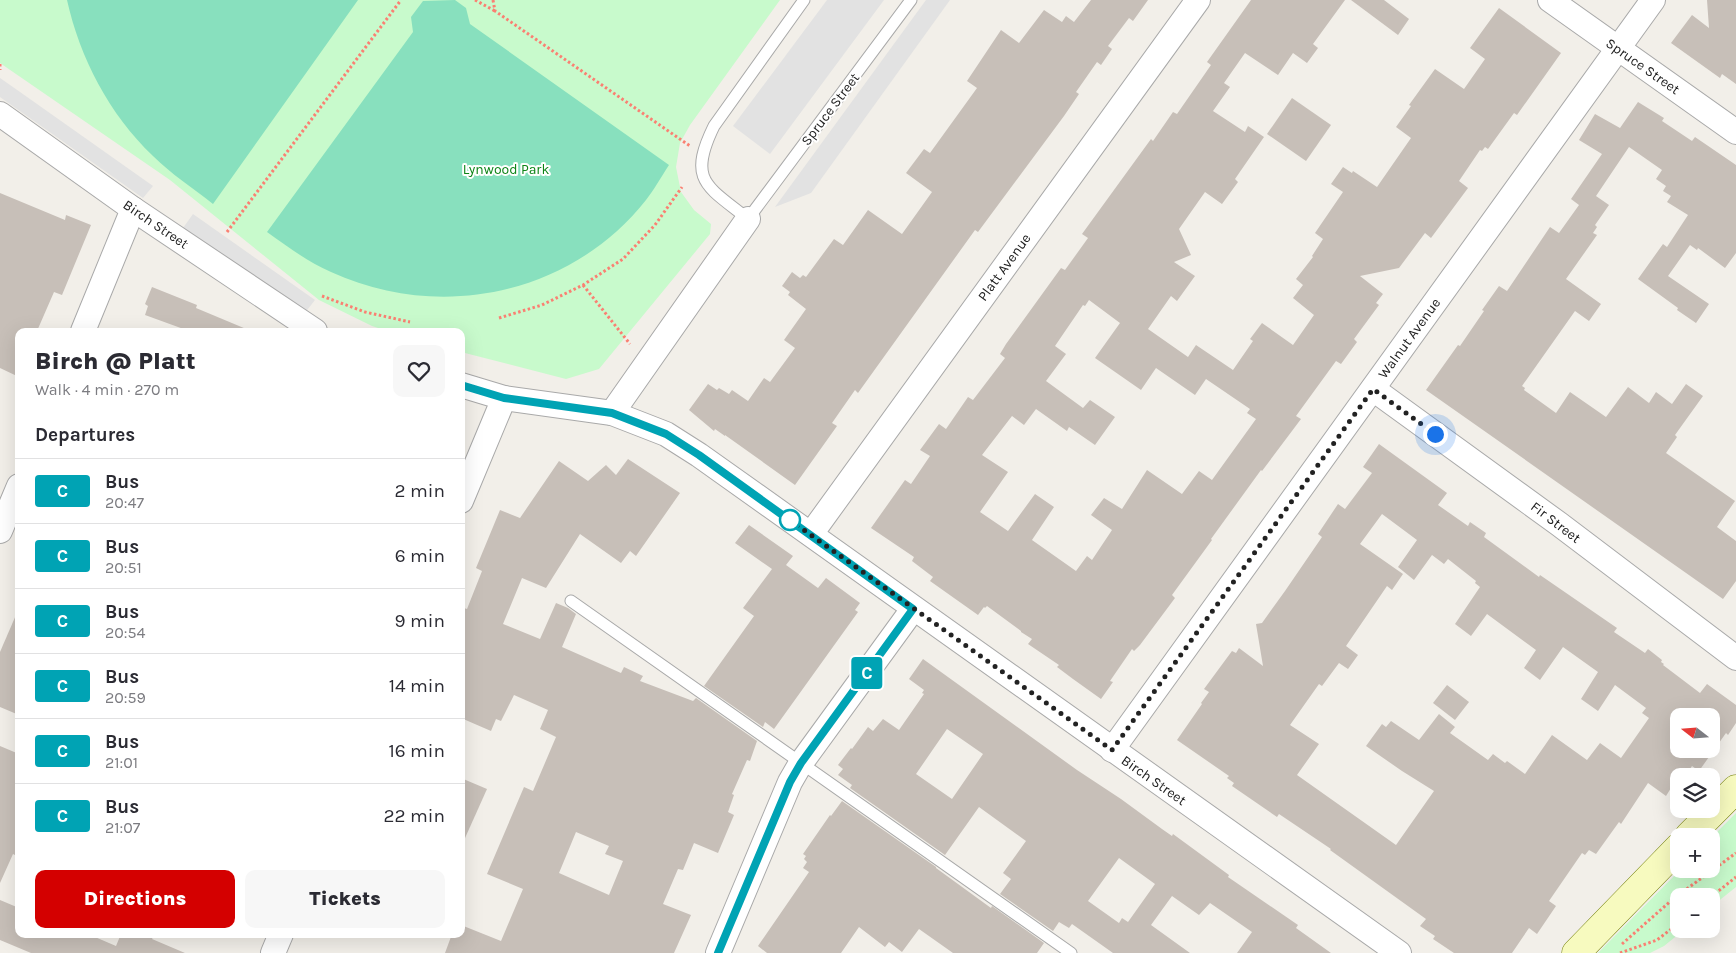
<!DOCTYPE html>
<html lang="en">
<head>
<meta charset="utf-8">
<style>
	body { margin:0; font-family:Karla,sans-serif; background:#f7f7f7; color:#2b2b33; height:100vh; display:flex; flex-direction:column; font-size:19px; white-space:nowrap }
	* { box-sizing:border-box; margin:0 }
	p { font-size:16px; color:#7c7c81 }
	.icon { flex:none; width:28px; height:28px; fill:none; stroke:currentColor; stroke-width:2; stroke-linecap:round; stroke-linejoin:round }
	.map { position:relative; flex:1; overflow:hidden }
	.drawer { position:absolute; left:15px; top:328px; width:450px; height:610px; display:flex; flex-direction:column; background:#fff; border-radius:10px; box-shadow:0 5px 20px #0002 }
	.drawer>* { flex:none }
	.badge { padding:0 10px; border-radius:4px; font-size:18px; line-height:32px }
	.needle { width:32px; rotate:287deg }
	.controls { position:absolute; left:1670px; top:708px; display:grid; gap:10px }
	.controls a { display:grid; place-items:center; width:50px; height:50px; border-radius:10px; background:#fff; box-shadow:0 5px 20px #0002; font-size:25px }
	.you { position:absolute; width:25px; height:25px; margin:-12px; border:4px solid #fff; border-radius:50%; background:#1a73e8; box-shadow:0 0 0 8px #1a73e833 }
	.map>.badge { position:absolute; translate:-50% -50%; box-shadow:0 0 0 2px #fff }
	h2 { padding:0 20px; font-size:19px; line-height:45px }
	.round { display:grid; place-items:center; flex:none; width:52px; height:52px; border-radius:10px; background:#f7f7f7 }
	.summary { display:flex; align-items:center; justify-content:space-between; height:85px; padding:0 20px }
	h1 { font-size:24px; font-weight:800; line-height:38px }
	.button { display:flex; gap:10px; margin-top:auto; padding:10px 20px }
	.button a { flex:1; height:58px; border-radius:10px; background:#d40000; color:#fff; font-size:20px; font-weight:800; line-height:58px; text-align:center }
	.button a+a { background:#f7f7f7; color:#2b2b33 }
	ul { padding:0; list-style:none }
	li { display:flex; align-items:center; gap:15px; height:65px; padding:0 20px; border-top:1px solid #e1e1e2 }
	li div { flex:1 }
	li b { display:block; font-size:19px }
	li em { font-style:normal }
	li .badge { min-width:55px; font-weight:700; text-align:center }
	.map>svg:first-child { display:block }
</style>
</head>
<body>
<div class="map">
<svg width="1736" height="953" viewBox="0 0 1736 953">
	<rect width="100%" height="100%" fill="#f2efe9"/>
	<g fill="#c8facc">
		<path d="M0 0H780L690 125 680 143 676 167 681 192 694 210 711 224 710 234 599 369 566 379 461 352V331H387L372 326 319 300 170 180 0 63Z"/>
		<path d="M1736 813V887L1711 907V896H1679V929H1685L1664 946 1650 953H1598L1681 869H1711V838Z"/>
	</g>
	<g fill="#88e0be">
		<path d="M67 0H358L213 204C193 188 171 174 153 156 109 114 80 58 67 0Z"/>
		<path d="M455 0 466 8 470 24 669 165C661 177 654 190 646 200 571 295 440 322 331 272 308 262 288 247 267 232L413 32 411 17 423 1Z"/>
	</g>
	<g fill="#e2e2e2">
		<path d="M827 0H884L770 154 733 126Z"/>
		<path d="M926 0H950L811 193 775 207Z"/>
		<path d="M0 78 20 92 153 186 143 198 0 97Z"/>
		<path d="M193 214 315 300 304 314 183 228Z"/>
	</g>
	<g fill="#c7bfb8" fill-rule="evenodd">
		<path d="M1091 0H1148L1133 21 1129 18 1108 46 1112 49 1101 65 1097 62 1076 92 1079 94 1064 116 978 232 975 230 858 393 855 390 832 423 837 426 795 485 725 435V436L715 429 714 431 689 410 708 384 717 390 719 388 729 394 732 390 748 401 764 378 770 382 795 348 784 340 806 309 788 295 790 292 782 286 792 272 800 278 803 275 806 277 834 239 843 245 868 210 902 234 932 192 906 173 924 149 930 153 977 88 967 81 1001 30 1019 43 1044 10 1062 22 1066 16 1074 22Z"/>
		<path d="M1251 0H1345L1313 44 1318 48 1307 63 1293 53 1278 75 1245 53 1224 83 1230 87 1213 111 1245 132 1248 126 1264 137 1235 179 1238 182 1222 204 1205 192 1179 229 1191 255 1174 262 1195 276 1177 301 1171 296 1148 329 1188 357 1196 345 1233 370 1253 341 1250 339 1262 323 1293 345 1314 315 1293 298 1303 285 1296 279 1313 257 1312 256 1323 239 1315 233 1343 192 1331 184 1343 167 1352 173 1353 171 1377 187 1411 138 1396 127 1411 106 1409 105 1435 69 1464 89 1485 59 1470 48 1499 8 1561 53 1517 115 1514 113 1488 149 1485 147 1482 151 1480 150 1459 181 1468 188 1431 238 1425 233 1399 268 1360 276 1383 294 1376 303 1379 305 1354 339 1357 342 1341 364 1336 361 1296 416 1301 419 1262 471 1261 470 1211 539 1212 540 1172 595 1175 598 1140 645 1134 651 1132 649 1110 681 1113 682 1101 699 1073 679 1057 667 1059 665 1028 644 1032 639 1021 632V631L987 606 985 608 984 607 978 615 930 581 933 577 912 561 914 557 871 528 905 480 911 484 930 456 920 450 939 424 946 429 968 397 973 400 1005 358 1000 354 1006 344 1061 268 1065 270 1088 238 1082 234 1151 139 1153 141 1173 112 1177 114 1211 65 1207 62ZM1089 300 1120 323 1095 358 1141 390 1156 368 1195 395 1206 379 1250 409 1247 413 1256 419 1212 480 1199 471 1182 494 1147 470 1122 509 1104 498 1091 515 1112 530 1092 560 1087 556 1076 571 1032 540 1054 507 1035 494 1008 531 980 512 1008 472 982 455 1012 416 1024 425 1036 409 1067 431 1069 427 1095 445 1115 417 1090 400 1083 408 1046 381 1066 354 1055 346 1083 305 1085 306Z"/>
		<path d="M1351 0H1384L1409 19 1398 35Z"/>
		<path d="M1707 0H1736V84L1722 74 1720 78 1671 43 1692 15 1709 28Z"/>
		<path d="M1292 98 1331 125 1306 161 1267 134Z"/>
		<path d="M1638 102 1664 118 1662 121 1692 141 1695 137 1736 165V253L1725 268 1698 248 1697 250 1690 245 1668 276 1709 304 1696 323 1677 310 1678 308 1638 279 1663 244 1667 247 1688 215 1667 202 1671 196 1663 191 1666 186 1656 179 1662 170 1629 147 1596 196 1609 205 1595 225 1597 227 1593 233 1597 235 1566 279 1601 304 1589 321 1575 311 1522 386 1525 388 1524 390 1556 413 1570 392 1606 417 1628 387 1649 403 1656 392 1672 404 1686 384 1703 396 1675 435 1677 437 1666 453 1735 501 1717 527 1736 541V581L1723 599 1426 390 1458 345 1460 346 1484 311 1482 310 1499 286 1507 291 1550 227 1559 233 1579 205 1571 199 1602 154 1579 140 1595 114 1620 128Z"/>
		<path d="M0 193 65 220 66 215 91 225 62 295 54 292 37 331H19V377L0 368Z"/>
		<path d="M152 287 197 305 196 308 251 331H189L145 315 148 306 145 304Z"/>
		<path d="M1379 444 1447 493 1438 505 1468 526 1470 522 1486 533 1484 537 1539 577 1540 575 1617 628 1614 632 1645 653 1648 649 1662 660 1661 662 1664 664 1663 665 1700 693 1707 684 1736 705V723L1728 735 1726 733 1699 771 1692 766 1685 776H1679V785L1674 791 1671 788 1666 796 1648 783 1621 824 1619 822 1596 854 1589 850 1585 855 1582 853 1549 901 1556 906 1537 934 1529 928 1512 953H1454L1433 939 1435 936 1420 926 1426 919 1330 850 1331 849 1279 814 1277 817 1232 786 1234 783 1227 778 1229 776 1177 740 1202 704 1201 703 1209 692 1204 689 1232 651 1236 653 1239 648 1263 666 1256 624 1262 623 1285 591 1322 537 1318 534 1338 504 1345 509 1372 473 1363 467ZM1382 514 1417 540 1398 567 1414 580 1432 555 1444 564 1448 559 1476 581 1475 583 1480 587 1455 624 1471 636 1487 614 1536 650 1524 668 1540 680 1563 647 1598 672 1581 699 1598 711 1615 685 1646 708 1642 713 1649 718 1621 758 1600 743 1587 760 1552 735 1525 774 1507 761 1505 763 1493 754 1488 760 1450 733 1455 727 1439 714 1419 740 1391 721 1386 727 1382 724 1366 746 1402 771 1434 791 1396 845 1297 775 1319 744 1290 725 1319 684 1322 686 1339 663 1348 669 1358 655 1346 646 1387 586 1392 590 1403 574 1360 544ZM1679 716H1711V749H1679Z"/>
		<path d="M628 459 680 493 636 556 630 551 621 563 580 534 546 588 522 578 503 624 540 639 556 603 568 608 576 614 562 647 621 673 624 667 643 676 640 681 693 701 696 698 757 741 750 761 747 760 732 794 734 795 728 812 734 815 718 853 694 843 683 870 678 869 663 904 691 915 674 953H445L452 934H461V925L501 941 523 889 487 874 524 787 533 791 556 737 540 729 548 710 514 695 501 721 496 719 491 731 461 718V607L467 609 482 571 476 568 500 510 520 518 559 461 588 481 606 465 616 475ZM576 832 609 846 605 854 623 861 609 895 559 873Z"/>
		<path d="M749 525 793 556 786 565 818 588 826 578 860 603 855 610 858 612 774 729 765 722 763 727 704 686 754 616 743 608 772 569 735 543Z"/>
		<path d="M19 608V715L0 707V652Z"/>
		<path d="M923 659 1077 770 1121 799 1162 829 1172 836 1173 834 1229 875 1228 877 1298 925 1296 928 1331 953H1237L1252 932 1210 903 1199 915 1172 896 1151 925 1190 953H1113L1072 924 1069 928 1059 922 1053 931 1000 894 1011 879 1003 873 1026 841 979 807 945 855 850 788 852 785 838 775 843 769 838 765 851 748 852 749 868 727 873 731 883 719 899 730 924 694 922 693 924 690 909 679ZM947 729 983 754 952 799 916 774ZM1119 858 1155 884 1128 922 1122 918 1119 923 1088 901Z"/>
		<path d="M1447 685 1469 702 1455 720 1433 703Z"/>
		<path d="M0 746 19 754V857L13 854 0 883Z"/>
		<path d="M461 778 487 789 461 847Z"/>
		<path d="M842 801 936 867V868L991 908 992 906 1044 943 1037 953H953L919 929 902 952 889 942 885 947 859 927 841 953H767L758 946 809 872 803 868 807 862 804 859 806 856 803 854 830 815 831 816Z"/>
		<path d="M0 900 19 908V934H88L116 946 121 934H155L152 939 185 953H31L0 940Z"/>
	</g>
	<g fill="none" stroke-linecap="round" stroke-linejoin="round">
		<g stroke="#a9a9a9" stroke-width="13">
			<g id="lane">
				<path d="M804 0 714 126C687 181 707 186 748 219L911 0"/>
				<path d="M571 601 1071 953"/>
			</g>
		</g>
		<g stroke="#a9a9a9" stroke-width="26">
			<g id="street">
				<path d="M1550 0 1736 132"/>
				<path d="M0 114 133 209 315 331"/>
				<path d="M83 331 133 209"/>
				<path d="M461 385 504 398 612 413 666 434 699 455 1399 953"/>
				<path d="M1373 389 1559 524 1736 658"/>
				<path d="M612 413 748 219"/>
				<path d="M461 501 504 398"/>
				<path d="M0 531 19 486"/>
				<path d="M811 534 1198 0"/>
				<path d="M1112 750 1653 0"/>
				<path d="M273 953 281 934"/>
				<path d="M718 953 790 782 801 763 913 609"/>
			</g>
		</g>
		<g stroke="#707d05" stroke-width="29">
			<g id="secondary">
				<path d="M1689 836 1736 789"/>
				<path d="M1576 953 1679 847"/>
			</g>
		</g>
		<g stroke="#fa8072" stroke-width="3" stroke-dasharray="2.5 2.5" stroke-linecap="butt">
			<path d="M475 0 495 11"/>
			<path d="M493 0 495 11 690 146"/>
			<path d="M0 64V70"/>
			<path d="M227 232 401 0"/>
			<path d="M583 285 630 344"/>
			<path d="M322 296 365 312 410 322"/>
			<path d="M499 318 542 305 583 285 623 259 655 225 682 187"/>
			<path d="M1711 897 1736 877"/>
			<path d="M1622 944 1673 899 1736 853"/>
			<path d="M1620 953 1657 940 1679 923"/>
		</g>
		<use href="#lane" stroke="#fff" stroke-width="11"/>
		<use href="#street" stroke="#fff" stroke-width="24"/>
		<use href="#secondary" stroke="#f7fabf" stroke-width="28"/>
	</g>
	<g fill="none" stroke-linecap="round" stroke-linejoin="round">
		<g stroke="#fff" stroke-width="11">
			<path id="line" d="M461 385 504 398 612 413 666 434 699 455 913 609 801 763 790 782 718 953"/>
		</g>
		<use href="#line" stroke="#00a3b4" stroke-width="8"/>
		<path stroke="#222" stroke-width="5" stroke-dasharray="0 9" d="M790 520 1112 750 1373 389 1435 434"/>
	</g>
	<circle fill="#fff" stroke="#00a3b4" stroke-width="2.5" cx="790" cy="520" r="10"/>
	<g text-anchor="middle" stroke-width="4" stroke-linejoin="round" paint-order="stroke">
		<g font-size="14" fill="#222" stroke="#fff">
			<text transform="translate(1643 66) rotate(35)" y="5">Spruce Street</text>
			<text transform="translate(830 109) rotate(-53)" y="5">Spruce Street</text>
			<text transform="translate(156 224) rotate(34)" y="5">Birch Street</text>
			<text transform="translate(1004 267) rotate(-54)" y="5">Platt Avenue</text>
			<text transform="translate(1409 338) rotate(-54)" y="5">Walnut Avenue</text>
			<text transform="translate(1556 522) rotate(37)" y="5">Fir Street</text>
			<text transform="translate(1154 780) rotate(35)" y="5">Birch Street</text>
		</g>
		<g font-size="14" fill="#0c8416" stroke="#fff">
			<text x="506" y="174">Lynwood Park</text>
		</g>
	</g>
</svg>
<div class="controls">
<a><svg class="needle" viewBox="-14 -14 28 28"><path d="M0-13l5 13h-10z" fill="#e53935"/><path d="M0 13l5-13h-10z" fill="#7c7c81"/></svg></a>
<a><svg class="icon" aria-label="layers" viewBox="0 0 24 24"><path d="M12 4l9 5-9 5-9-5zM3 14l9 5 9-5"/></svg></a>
<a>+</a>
<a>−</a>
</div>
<div class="you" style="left:1435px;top:434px"></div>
<b class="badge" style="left:867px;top:673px;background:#00a3b4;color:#fff">C</b>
<section class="drawer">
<div class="summary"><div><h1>Birch @ Platt</h1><p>Walk · 4 min · 270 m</p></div><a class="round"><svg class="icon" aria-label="heart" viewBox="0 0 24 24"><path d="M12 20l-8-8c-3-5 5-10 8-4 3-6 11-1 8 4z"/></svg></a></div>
<h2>Departures</h2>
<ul>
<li><span class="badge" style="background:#00a3b4;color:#fff">C</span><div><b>Bus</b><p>20:47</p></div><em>2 min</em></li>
<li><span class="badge" style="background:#00a3b4;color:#fff">C</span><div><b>Bus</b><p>20:51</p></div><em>6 min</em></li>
<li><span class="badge" style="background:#00a3b4;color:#fff">C</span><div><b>Bus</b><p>20:54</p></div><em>9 min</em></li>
<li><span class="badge" style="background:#00a3b4;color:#fff">C</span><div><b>Bus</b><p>20:59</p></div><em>14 min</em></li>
<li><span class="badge" style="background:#00a3b4;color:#fff">C</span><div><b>Bus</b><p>21:01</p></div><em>16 min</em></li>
<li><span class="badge" style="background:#00a3b4;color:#fff">C</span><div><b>Bus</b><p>21:07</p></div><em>22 min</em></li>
</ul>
<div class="button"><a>Directions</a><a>Tickets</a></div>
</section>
</div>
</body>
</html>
